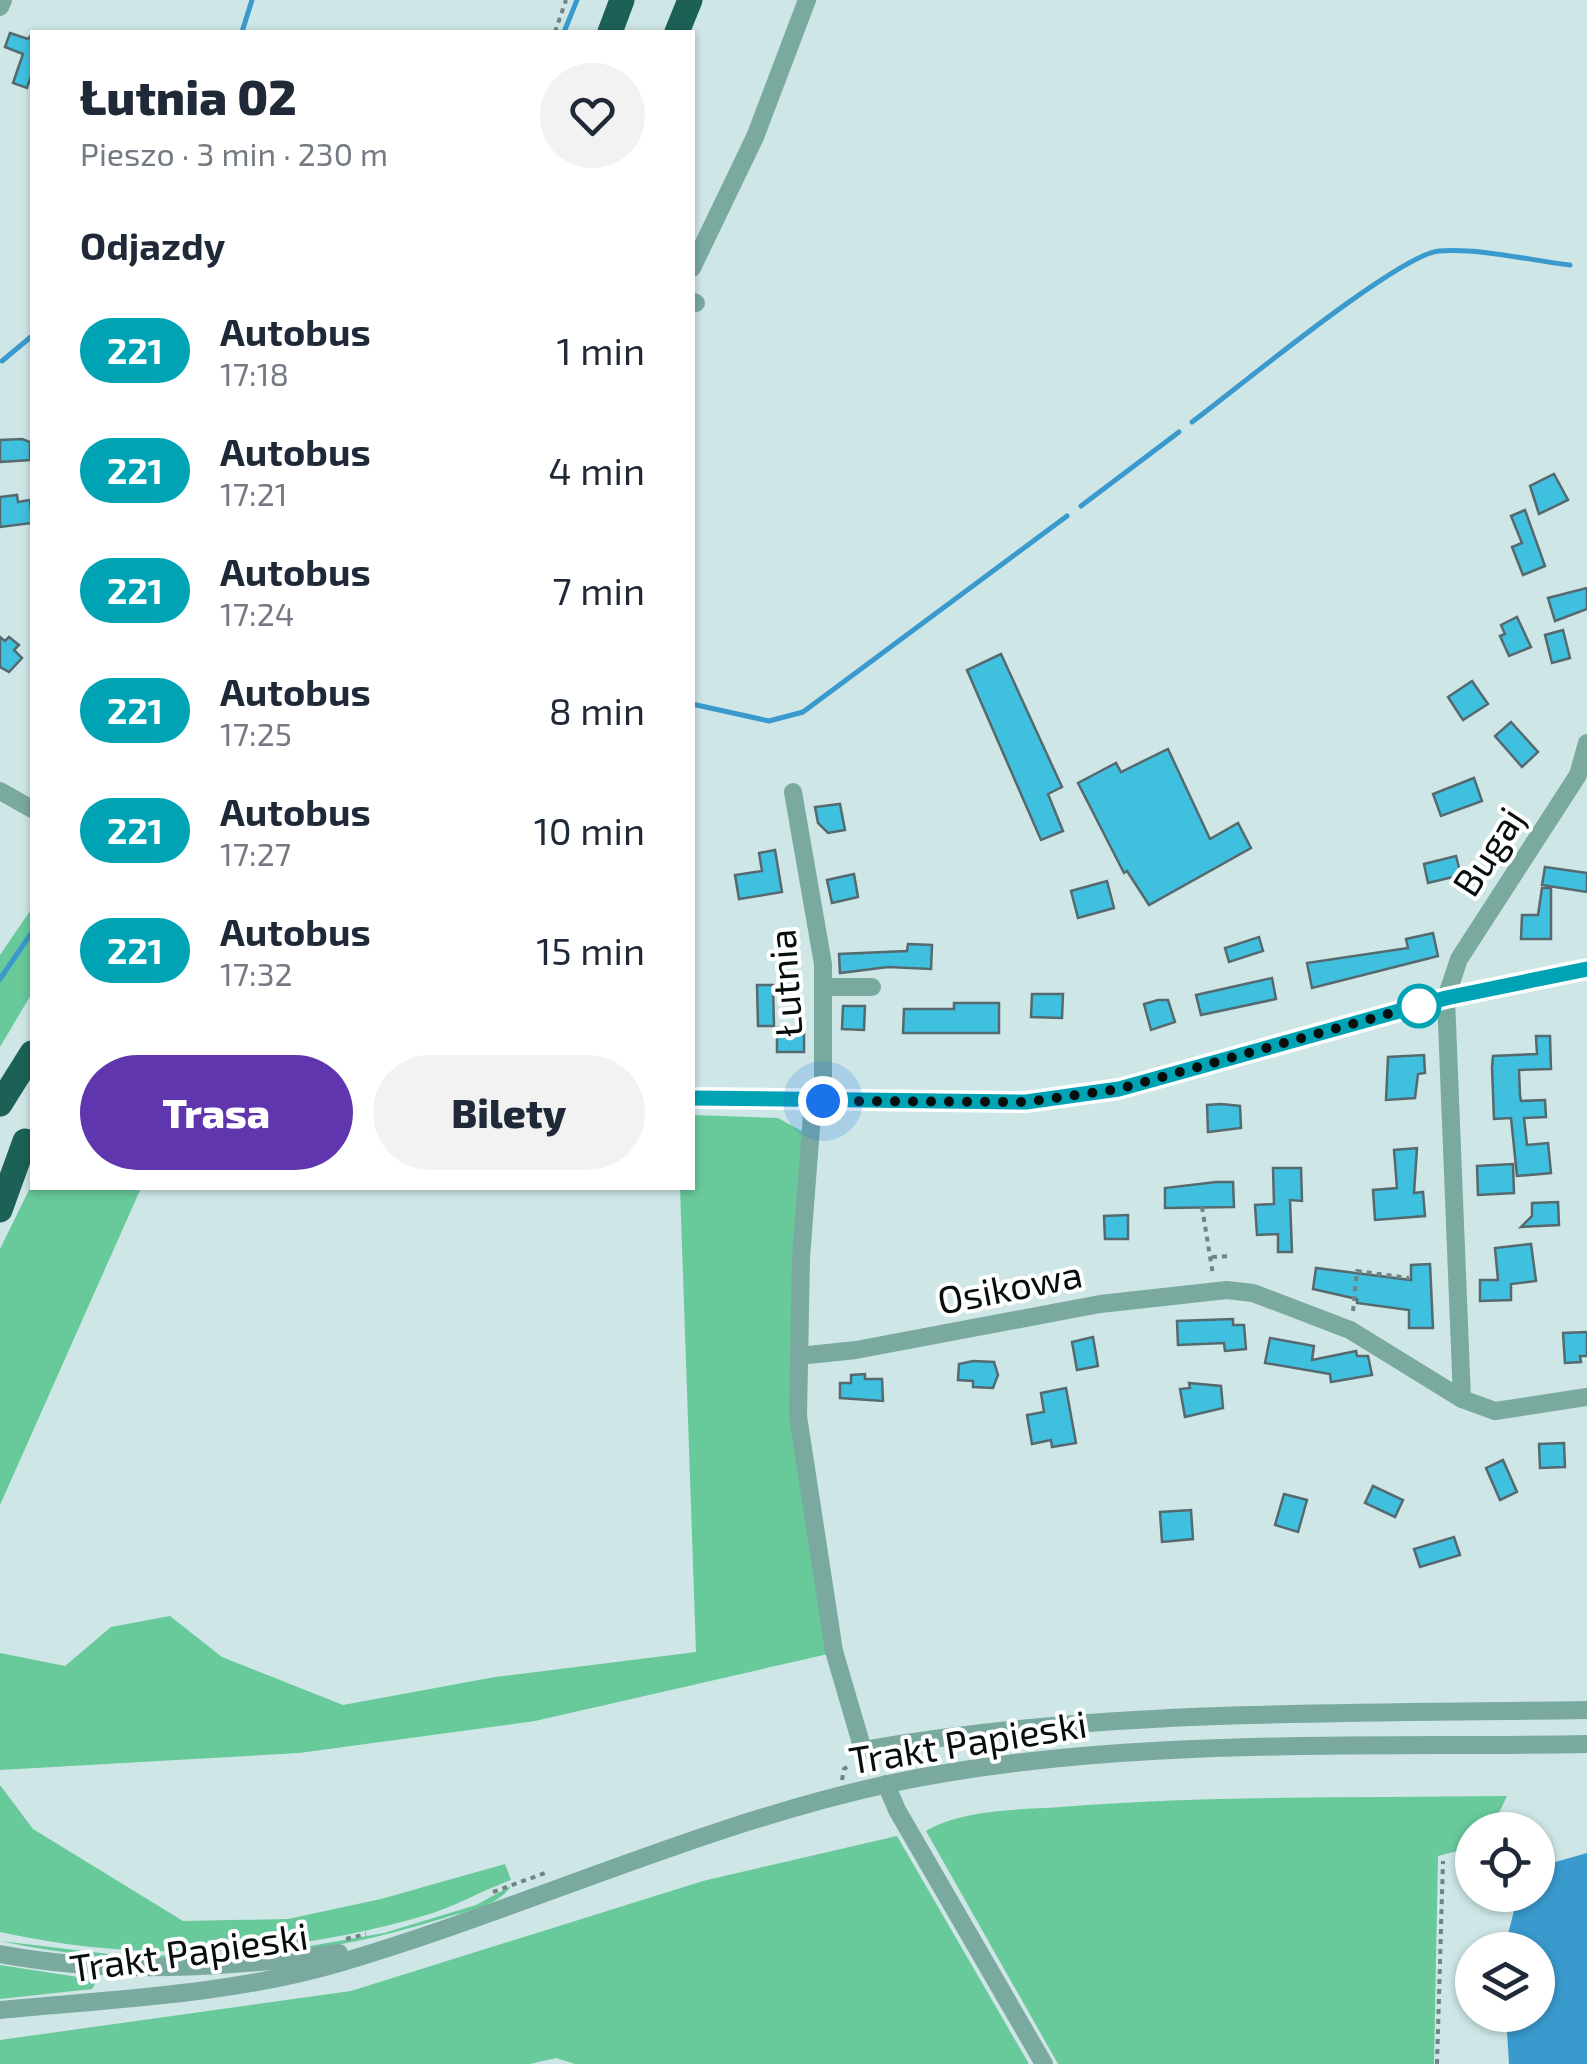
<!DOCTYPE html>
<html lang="pl">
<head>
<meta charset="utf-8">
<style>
	body { margin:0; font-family:"Exo 2",sans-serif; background:#f2f2f3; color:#1f2937; height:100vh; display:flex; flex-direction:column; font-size:38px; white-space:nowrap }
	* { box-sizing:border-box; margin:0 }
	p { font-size:32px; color:#747a83 }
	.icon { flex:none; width:55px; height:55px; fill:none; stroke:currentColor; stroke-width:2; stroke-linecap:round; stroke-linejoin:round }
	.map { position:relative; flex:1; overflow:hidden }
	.panel { position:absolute; left:30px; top:30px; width:665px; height:1160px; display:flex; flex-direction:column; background:#fff; border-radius:0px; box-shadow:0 2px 8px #0004 }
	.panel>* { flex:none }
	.badge { padding:0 20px; border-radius:32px; font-size:35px; line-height:65px }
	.fabs { position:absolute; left:1455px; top:1812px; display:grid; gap:20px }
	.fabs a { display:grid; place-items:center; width:100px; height:100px; border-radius:50%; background:#fff; box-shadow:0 2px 8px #0004; font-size:50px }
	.you { position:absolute; width:50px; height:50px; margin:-25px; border:8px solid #fff; border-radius:50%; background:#1a73e8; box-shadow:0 0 0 15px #1a73e833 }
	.map>.badge { position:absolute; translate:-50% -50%; box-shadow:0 0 0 5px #fff }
	h2 { padding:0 50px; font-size:38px; line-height:90px }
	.round { display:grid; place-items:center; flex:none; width:105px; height:105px; border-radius:52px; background:#f2f2f3 }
	.head { display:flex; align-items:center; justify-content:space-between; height:170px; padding:0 50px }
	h1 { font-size:48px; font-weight:800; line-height:75px }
	.cta { display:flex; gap:20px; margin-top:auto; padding:20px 50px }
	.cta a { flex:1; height:115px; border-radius:60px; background:#5f36ae; color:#fff; font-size:40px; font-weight:800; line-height:115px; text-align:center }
	.cta a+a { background:#f2f2f3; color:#1f2937 }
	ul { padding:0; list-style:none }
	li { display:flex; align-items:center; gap:30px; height:120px; padding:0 50px }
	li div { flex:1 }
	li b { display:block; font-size:38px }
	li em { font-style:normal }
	li .badge { min-width:110px; font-weight:700; text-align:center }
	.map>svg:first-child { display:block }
</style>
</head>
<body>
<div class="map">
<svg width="1587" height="2064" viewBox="0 0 1587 2064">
	<rect width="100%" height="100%" fill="#cee6e6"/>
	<g fill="#68c99a">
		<path d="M32 908V993L0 1047V955Z"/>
		<path d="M693 1115 778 1118 803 1132 792 1280 828 1654 535 1721 299 1753 0 1770V1653L65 1666 111 1627 170 1616 222 1657 343 1705 495 1677 696 1652 680 1188H692Z"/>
		<path d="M32 1184V1188H141L0 1505V1249Z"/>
		<path d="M0 1785 33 1829 183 1921 288 1919 381 1899 505 1864 511 1880C484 1890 460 1904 433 1913 292 1956 144 1964 0 1932Z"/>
		<path d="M1507 1796 1491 1830H1472V1847L1438 1856 1434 2064H1058L926 1831C964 1809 1017 1810 1061 1807 1209 1795 1358 1798 1507 1796Z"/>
		<path d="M897 1836 1029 2064H575L556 2058 530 2064H0V2040L351 1991 703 1881Z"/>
		<path d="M511 1886C497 1907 466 1911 444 1918 299 1964 149 1973 0 1941L126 1956 264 1954 384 1933 476 1905Z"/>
		<path d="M0 1965 91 1979 95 1984 92 1989 0 1999Z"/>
	</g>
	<path fill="#3a9ace" d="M1587 1853V2064H1509L1506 2015H1538V1950H1504L1518 1895H1538V1867Z"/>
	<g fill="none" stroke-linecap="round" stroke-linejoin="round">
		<g stroke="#3a9ace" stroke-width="5">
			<path d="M242 32 252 0"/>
			<path d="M564 32 577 0"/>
			<path d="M2 361 32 336"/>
			<path d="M1192 422C1234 391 1399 254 1439 251 1481 248 1528 260 1570 265"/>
			<path d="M1081 506 1179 432"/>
			<path d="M692 704 769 721 803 712 1067 516"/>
			<path d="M0 979 32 932"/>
		</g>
	</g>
	<g fill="#3fc0df" stroke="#55696f" stroke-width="2.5">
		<path d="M10 33 28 39 32 34V73L27 88 13 83 23 54 5 47Z"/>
		<path d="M22 439 30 442V460L0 462V440Z"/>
		<path d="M1554 474 1568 500 1539 514 1530 486Z"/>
		<path d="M17 495 18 502 30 500 32 523 0 527V497Z"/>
		<path d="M1525 510 1545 566 1523 575 1512 547 1522 543 1511 516Z"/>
		<path d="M1587 588V609L1555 621 1548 598Z"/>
		<path d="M1517 617 1531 647 1509 656 1500 636 1505 634 1501 625Z"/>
		<path d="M1563 630 1570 658 1552 663 1545 635Z"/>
		<path d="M0 637 5 641 9 637 19 645 14 650 22 658 9 672 0 667Z"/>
		<path d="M1001 654 1062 787 1048 794 1063 831 1041 840 967 670Z"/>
		<path d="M1472 681 1488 704 1463 720 1448 697Z"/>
		<path d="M1511 722 1538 752 1522 767 1495 736Z"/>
		<path d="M1168 749 1210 839 1238 823 1251 848 1149 905 1127 871 1124 873 1078 783 1116 763 1121 772Z"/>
		<path d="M1474 778 1482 801 1441 816 1433 794Z"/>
		<path d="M840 804 845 830 828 833 818 823 815 807Z"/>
		<path d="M775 850 782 892 739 899 735 875 762 871 759 853Z"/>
		<path d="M1456 856 1461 875 1428 883 1424 864Z"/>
		<path d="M1545 867 1587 873V892L1542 885Z"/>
		<path d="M854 874 858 897 832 903 827 880Z"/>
		<path d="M1107 881 1114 908 1078 918 1071 891Z"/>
		<path d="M1542 888H1551V939H1521L1522 915H1538Z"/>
		<path d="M1433 933 1438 956 1312 988 1307 963 1408 948 1406 939Z"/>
		<path d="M1259 937 1263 951 1229 962 1225 948Z"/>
		<path d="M908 944 932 945 931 969 888 967 840 973 839 954 907 951Z"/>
		<path d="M1272 978 1276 999 1201 1015 1196 995Z"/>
		<path d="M757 985H773L774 1026H758Z"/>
		<path d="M1032 994H1063L1062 1018 1031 1017Z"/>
		<path d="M1158 1000H1168L1175 1022 1151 1030 1144 1004Z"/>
		<path d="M954 1003H999V1033H903L904 1009H954Z"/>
		<path d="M843 1006H865L864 1030 842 1029Z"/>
		<rect x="777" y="1028" width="27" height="24"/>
		<path d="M1536 1036H1550L1551 1069 1519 1070 1520 1095 1521 1101 1545 1100 1546 1117 1524 1118 1527 1145 1548 1143 1551 1173 1517 1176 1511 1118 1494 1119 1492 1067 1493 1056 1537 1054Z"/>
		<path d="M1424 1055 1425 1073 1418 1074 1415 1098 1386 1100 1388 1057Z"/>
		<path d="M1221 1104 1240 1106 1241 1128 1208 1132 1207 1105Z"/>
		<path d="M1417 1148 1414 1193 1423 1192 1425 1216 1375 1220 1373 1190 1397 1188 1394 1150Z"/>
		<path d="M1513 1164 1514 1193 1478 1195 1477 1166Z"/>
		<path d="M1273 1168H1301L1302 1201 1290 1200 1292 1252H1278V1234L1257 1235 1255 1205 1274 1204Z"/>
		<path d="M1216 1182H1233L1234 1207 1165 1208V1188Z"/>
		<path d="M1558 1202 1559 1225 1521 1227 1532 1216V1203Z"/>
		<path d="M1128 1215V1239H1105L1104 1216Z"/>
		<path d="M1531 1244 1536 1281 1511 1284V1300L1480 1301V1280H1498L1495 1248Z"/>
		<path d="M1430 1264 1433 1328H1409V1310L1357 1303V1299L1313 1289 1316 1268 1411 1280V1265Z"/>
		<path d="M1233 1319V1325H1244L1246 1349 1225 1351 1224 1343 1178 1345 1177 1321Z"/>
		<path d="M1587 1332V1356H1580L1581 1362 1565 1363 1563 1333Z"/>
		<path d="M1093 1337 1098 1366 1077 1370 1072 1342Z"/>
		<path d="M1270 1338 1314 1346 1312 1360 1356 1351 1357 1356H1368L1372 1375 1331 1382 1330 1374 1265 1363Z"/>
		<path d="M973 1361 994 1362 998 1375 993 1388 973 1387V1381L958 1380 959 1364Z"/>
		<path d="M865 1374V1379H882L883 1401 840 1398V1383H851V1375Z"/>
		<path d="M1189 1383 1221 1386 1223 1408 1185 1417 1180 1389 1190 1388Z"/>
		<path d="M1066 1388 1076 1443 1052 1447 1051 1440 1032 1444 1027 1415 1044 1412 1041 1393Z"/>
		<path d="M1564 1443 1565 1467 1540 1468 1539 1444Z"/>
		<path d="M1503 1460 1517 1492 1500 1500 1486 1468Z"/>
		<path d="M1373 1486 1403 1500 1395 1517 1365 1503Z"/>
		<path d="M1284 1494 1307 1500 1298 1532 1275 1525Z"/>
		<path d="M1191 1510 1193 1539 1162 1542 1160 1512Z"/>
		<path d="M1454 1537 1460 1555 1420 1567 1414 1549Z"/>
	</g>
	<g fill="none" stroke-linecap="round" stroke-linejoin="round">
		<g stroke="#728383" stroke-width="4" stroke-dasharray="5 5" stroke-linecap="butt">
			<path d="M555 32 566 0"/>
			<path d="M1202 1207 1213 1275"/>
			<path d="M1212 1257 1232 1256"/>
			<path d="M1353 1311 1357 1271 1409 1278"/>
			<path d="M842 1780 844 1769 851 1764"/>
			<path d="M493 1892 545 1873"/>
			<path d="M346 1939 366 1934"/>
			<path d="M1437 2064 1443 1861"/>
		</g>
		<g stroke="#7aa99f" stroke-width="18">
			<path d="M0 7 3 0"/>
			<path d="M692 268 755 137 807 0"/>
			<path d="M692 301 696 303"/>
			<path d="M0 791 32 809"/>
			<path d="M793 792 823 964V1101"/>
			<path d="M825 987H872"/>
			<path d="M692 1098 1026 1101 1119 1089 1446 998 1587 969"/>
			<path d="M813 1101 801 1258 798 1416 834 1651 863 1750C1103 1708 1345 1714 1587 1710"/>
			<path d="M799 1356 856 1350 1100 1304 1227 1290 1253 1293 1350 1330 1462 1399 1446 998 1459 959 1578 775 1587 743"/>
			<path d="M1462 1399 1495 1411 1587 1397"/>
			<path d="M886 1784 897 1810 1044 2064"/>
			<path d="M0 1954C113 1975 226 1968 339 1953"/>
			<path d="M0 2010C113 1999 229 1995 339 1963 523 1909 700 1825 888 1784 1112 1736 1359 1748 1587 1744"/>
		</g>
		<g stroke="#1c6155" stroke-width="25">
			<path d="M610 32 622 0"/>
			<path d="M677 32 690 0"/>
			<path d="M0 1104 32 1053"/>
			<path d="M0 1210 25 1141"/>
		</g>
	</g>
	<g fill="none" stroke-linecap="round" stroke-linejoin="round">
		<g stroke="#fff" stroke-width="22">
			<path id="line" d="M692 1098 1026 1102 1119 1089 1446 998 1587 969"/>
		</g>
		<use href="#line" stroke="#00a3b4" stroke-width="15"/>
		<path stroke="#060e0e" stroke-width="10" stroke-dasharray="0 18" d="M823 1101 1026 1102 1119 1089 1424 1004 1419 1006"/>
	</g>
	<circle fill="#fff" stroke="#00a3b4" stroke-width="5" cx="1419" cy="1006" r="20"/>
	<g text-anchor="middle" stroke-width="8" stroke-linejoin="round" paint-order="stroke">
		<g font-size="38" fill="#060e0e" stroke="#fff">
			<text transform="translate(1489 852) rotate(-57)" y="13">Bugaj</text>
			<text transform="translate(786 983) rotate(-94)" y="13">Łutnia</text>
			<text transform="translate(1010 1288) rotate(-11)" y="13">Osikowa</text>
			<text transform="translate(968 1743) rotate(-9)" y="13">Trakt Papieski</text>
			<text transform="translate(189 1953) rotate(-8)" y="13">Trakt Papieski</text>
		</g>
	</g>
</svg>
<div class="fabs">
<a><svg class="icon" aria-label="locate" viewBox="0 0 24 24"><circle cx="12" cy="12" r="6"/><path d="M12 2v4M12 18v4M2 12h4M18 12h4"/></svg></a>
<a><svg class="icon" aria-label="layers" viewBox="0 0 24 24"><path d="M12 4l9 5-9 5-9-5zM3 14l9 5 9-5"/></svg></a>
</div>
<div class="you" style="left:823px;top:1101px"></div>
<section class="panel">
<div class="head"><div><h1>Łutnia 02</h1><p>Pieszo · 3 min · 230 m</p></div><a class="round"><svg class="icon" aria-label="heart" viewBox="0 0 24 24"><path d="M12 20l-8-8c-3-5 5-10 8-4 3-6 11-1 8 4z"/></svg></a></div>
<h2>Odjazdy</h2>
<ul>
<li><span class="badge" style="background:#00a3b4;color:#fff">221</span><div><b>Autobus</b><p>17:18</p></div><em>1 min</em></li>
<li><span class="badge" style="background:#00a3b4;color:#fff">221</span><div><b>Autobus</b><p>17:21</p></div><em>4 min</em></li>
<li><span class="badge" style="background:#00a3b4;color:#fff">221</span><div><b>Autobus</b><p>17:24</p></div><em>7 min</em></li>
<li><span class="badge" style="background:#00a3b4;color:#fff">221</span><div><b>Autobus</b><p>17:25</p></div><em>8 min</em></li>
<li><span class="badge" style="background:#00a3b4;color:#fff">221</span><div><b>Autobus</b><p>17:27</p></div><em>10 min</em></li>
<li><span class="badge" style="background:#00a3b4;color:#fff">221</span><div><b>Autobus</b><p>17:32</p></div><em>15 min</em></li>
</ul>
<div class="cta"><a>Trasa</a><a>Bilety</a></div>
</section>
</div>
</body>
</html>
